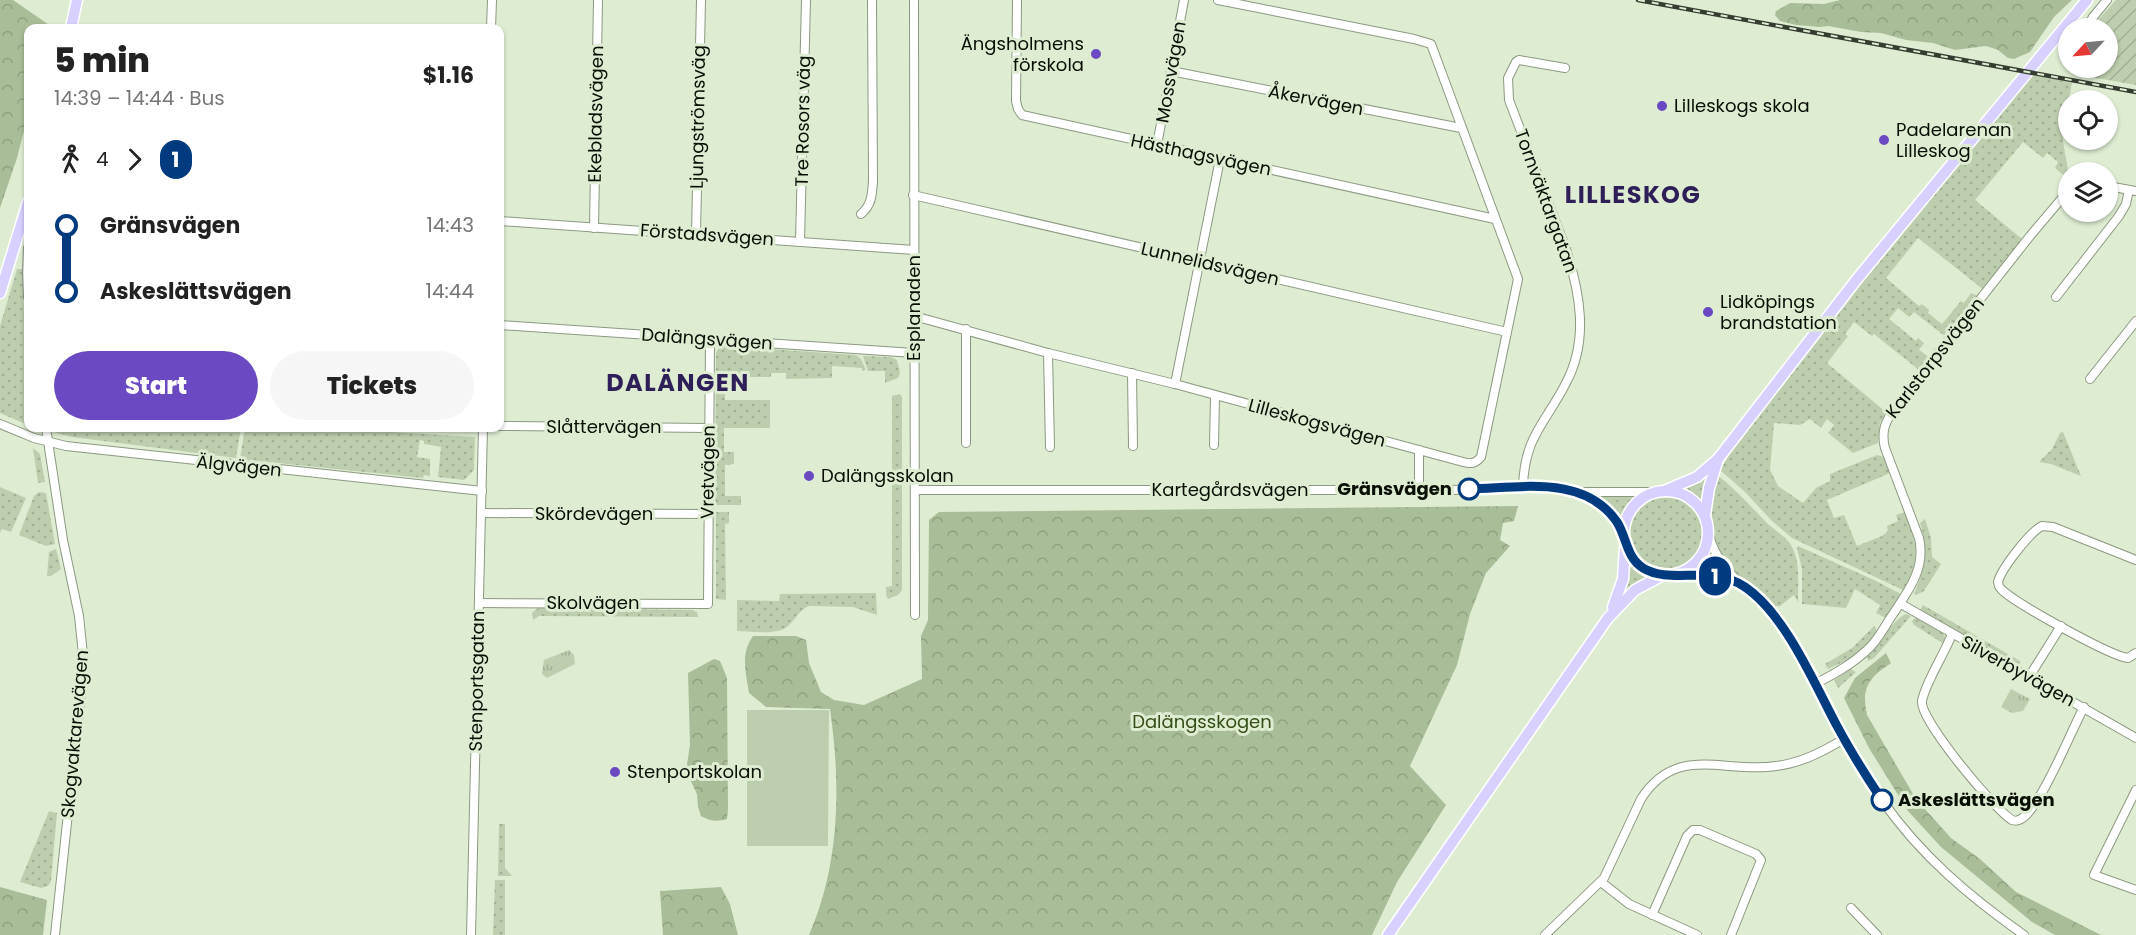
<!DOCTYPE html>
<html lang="en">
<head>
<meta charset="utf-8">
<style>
	body { margin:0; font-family:Poppins,sans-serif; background:#f6f6f6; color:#222; height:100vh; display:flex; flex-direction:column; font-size:22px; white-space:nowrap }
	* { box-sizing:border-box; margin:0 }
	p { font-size:20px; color:#767676 }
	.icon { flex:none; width:33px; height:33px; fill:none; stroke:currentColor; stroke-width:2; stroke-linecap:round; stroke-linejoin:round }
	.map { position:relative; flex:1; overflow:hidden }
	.drawer { position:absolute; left:24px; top:24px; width:480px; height:408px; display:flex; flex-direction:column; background:#fff; border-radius:12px; box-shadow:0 2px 4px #0004 }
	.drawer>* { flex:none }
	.badge { padding:0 12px; border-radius:20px; font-size:21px; line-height:39px }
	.needle { width:39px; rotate:244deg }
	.tools { position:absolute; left:2058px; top:18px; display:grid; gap:12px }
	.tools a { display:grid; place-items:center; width:60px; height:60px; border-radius:50%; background:#fff; box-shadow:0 2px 4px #0004; font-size:30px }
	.map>.badge { position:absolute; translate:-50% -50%; box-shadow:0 0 0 3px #fff }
	.legs { display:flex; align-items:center; gap:9px; height:66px; padding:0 30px; font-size:20px }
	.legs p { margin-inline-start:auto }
	.headline { display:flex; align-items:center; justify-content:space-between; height:102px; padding:0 30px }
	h1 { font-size:33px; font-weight:800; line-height:45px }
	.cta { display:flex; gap:12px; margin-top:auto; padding:12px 30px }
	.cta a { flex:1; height:69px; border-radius:36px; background:#6a49c2; color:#fff; font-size:24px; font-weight:800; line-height:69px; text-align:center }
	.cta a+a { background:#f6f6f6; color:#222 }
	ul { padding:0 30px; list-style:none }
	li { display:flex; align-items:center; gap:21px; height:66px; font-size:22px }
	li i { display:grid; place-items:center; width:9px; height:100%; margin:0 8px; background:currentColor }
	li i::after { content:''; width:15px; height:15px; margin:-8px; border:4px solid; border-radius:50%; background:#fff }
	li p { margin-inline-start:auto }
	li:first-child i { background:linear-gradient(#0000 50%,currentColor 0) }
	li:last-child i { background:linear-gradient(currentColor 50%,#0000 0) }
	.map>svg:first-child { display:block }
</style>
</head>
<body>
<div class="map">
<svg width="2136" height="935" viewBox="0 0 2136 935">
	<defs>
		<pattern id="grass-dots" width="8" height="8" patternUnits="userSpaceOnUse" patternTransform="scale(1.5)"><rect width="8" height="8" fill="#bdceae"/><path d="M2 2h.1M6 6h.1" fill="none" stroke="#a1b094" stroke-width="1.8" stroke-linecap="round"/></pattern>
		<pattern id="forest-crowns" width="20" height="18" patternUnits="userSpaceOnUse" patternTransform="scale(1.5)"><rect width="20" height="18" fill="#a9bd98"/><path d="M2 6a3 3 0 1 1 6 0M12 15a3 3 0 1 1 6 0" fill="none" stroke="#90a182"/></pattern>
		<pattern id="park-tufts" width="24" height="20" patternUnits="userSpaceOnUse" patternTransform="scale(1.5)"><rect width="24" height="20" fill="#bdceae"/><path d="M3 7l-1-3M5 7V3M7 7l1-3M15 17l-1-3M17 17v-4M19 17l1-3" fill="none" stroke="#a1b094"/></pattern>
		<pattern id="garden-furrows" width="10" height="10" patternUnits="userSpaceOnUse" patternTransform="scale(1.5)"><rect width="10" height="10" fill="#bdceae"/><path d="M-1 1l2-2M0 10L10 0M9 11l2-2" fill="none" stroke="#a1b094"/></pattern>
	</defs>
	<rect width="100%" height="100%" fill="#deedd2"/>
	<g fill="url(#grass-dots)">
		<path d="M2032 74 2072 83C2069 101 2063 120 2063 139 2064 153 2069 167 2068 179L2055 168 2058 162 2047 153 2043 158 2023 142 1975 200 2022 239 1984 290 1918 238 1886 278 1919 306 1922 304 1929 310 1928 313 1942 324 1961 301 1964 303 1971 293 1978 296 1946 337 1914 312 1909 317 1898 308 1889 319 1916 341 1918 338 1924 343 1919 350 1929 357 1919 370 1874 334 1872 336 1854 322 1845 334 1848 336 1827 363 1886 412 1880 423 1878 443 1853 453 1828 433 1834 425 1827 419 1821 428 1810 419 1800 425 1774 423 1770 470 1778 486 1803 503 1816 488 1830 481V474L1877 455 1884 457 1890 473 1827 500 1834 518 1844 515 1857 546 1882 536 1888 531 1887 526 1898 521 1896 515 1905 512C1917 544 1922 559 1903 590L1792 538 1772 521 1745 492 1720 470 1731 452 1835 316Z"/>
		<path d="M17 269H22L24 310 28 314V425L0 413V326Z"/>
		<path d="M724 346 856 355 861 359 866 370 862 371V368L832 366V378L786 379V373H771V377H725V400H770V428H724V452H734V464L725 465V496H741V505H715L716 353 719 348Z"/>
		<path d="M863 356 891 357 897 360 900 373 898 378 885 383V371H868Z"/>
		<path d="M900 394 902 397V590L898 595 888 599 886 595V587L892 586V396Z"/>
		<path d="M52 428H241L236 458 72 437 54 432Z"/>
		<path d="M245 428H324L475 437 474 470 464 480 438 477 441 447 424 444V441L420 440 417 457 430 459V476L424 475 423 478 240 459Z"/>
		<path d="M2063 432 2081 476 2051 464 2039 462 2052 449 2060 433Z"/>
		<path d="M33 448 40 454 45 482 38 483Z"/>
		<path d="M1717 475C1737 490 1751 507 1768 524 1777 532 1789 538 1794 551 1800 567 1798 585 1798 602L1794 595 1780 606H1775C1760 592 1742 581 1728 566 1707 543 1709 503 1717 475Z"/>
		<path d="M1705 478 1707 480 1702 502 1682 490V488Z"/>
		<path d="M0 487 26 498 11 532 2 529 0 533Z"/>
		<path d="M39 492 46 493 55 544 46 546 19 535 34 496Z"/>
		<path d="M1596 494 1632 497 1634 500 1621 520 1609 506 1595 497Z"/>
		<circle cx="1666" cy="533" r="38"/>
		<path d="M716 512H729V523L725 524 726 600 716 599Z"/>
		<path d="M1925 519 1931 538 1932 557 1941 564 1924 591 1916 595 1914 594C1926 567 1929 552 1920 523Z"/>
		<path d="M1798 546 1874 580 1901 594 1886 618 1876 613 1880 605 1855 589 1846 608 1802 604V569L1797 548Z"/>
		<path d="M56 549 61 569 51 576H47L49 552Z"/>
		<path d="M1709 551 1722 572 1698 569Z"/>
		<path d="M1633 565 1649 578 1628 590 1626 589 1629 566Z"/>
		<path d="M876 593 877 615 853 607 809 606C799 610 796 619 788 626 777 636 752 631 737 631V600L779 601 780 594Z"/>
		<path d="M1923 605 2020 661 2019 665 1920 610Z"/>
		<path d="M538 608 692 610 697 612 698 617 539 616 533 620 532 613Z"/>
		<path d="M1906 614 1911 616 1874 658 1868 661 1867 657C1879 645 1892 620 1906 614Z"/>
		<path d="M1916 617 1943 633 1945 637 1944 644 1914 625 1912 621Z"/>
		<path d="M1874 626 1877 631C1867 650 1847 661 1828 669L1825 664 1852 648Z"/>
		<path d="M1851 669 1856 672 1838 688 1834 680Z"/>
		<path d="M49 811 57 813 51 881 48 886 41 888 20 882Z"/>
		<path d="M499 824H505V868L512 876H498Z"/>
		<path d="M495 880H505V935H493Z"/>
	</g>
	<g fill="url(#forest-crowns)">
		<path d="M0 0H13L52 27 28 28V115L17 158 0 208Z"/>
		<path d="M1840 0H2072L2054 17 2030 52 2014 59 2008 58 1998 50 1986 46 1955 50 1933 43 1906 40 1881 33 1861 32 1828 26 1820 27 1796 25 1780 21 1775 15 1776 11 1790 3 1824 4Z"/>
		<path d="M1518 506 1514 521 1503 523 1500 540 1510 546 1486 573 1470 614 1457 665 1410 766 1446 805 1397 882 1372 935H809C840 864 841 785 830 709L766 707 749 693C746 673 740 654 753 636H796L806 640 809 663 821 692 834 700 864 705 922 679 921 636 928 620 929 520 939 512Z"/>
		<path d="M1886 653 1891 663C1869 678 1861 687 1867 715L1916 799 1951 838 1980 859 2016 892 2101 935H2055L2032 922 1941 847 1908 811 1869 748 1844 698 1855 678Z"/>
		<path d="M714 659 720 661 727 678 728 809 727 819C717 822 709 821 701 816L698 807 697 794 686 771 690 745 688 673Z"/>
		<path d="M0 887 47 900 43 935H0Z"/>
		<path d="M721 887 730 904 738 935H663L660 891Z"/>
	</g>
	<g fill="url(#park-tufts)">
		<path d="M569 650 574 655 575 664 547 678 542 674 544 660Z"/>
		<path d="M2011 689 2030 699 2023 711 2012 713 2001 707Z"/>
	</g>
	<path fill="url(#garden-furrows)" d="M2116 0H2136V85L2085 76 2086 68H2108V28H2094L2098 20Z"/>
	<path fill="#bdceae" d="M747 710H829L828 846H747Z"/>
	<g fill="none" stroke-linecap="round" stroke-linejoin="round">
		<g stroke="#8c9981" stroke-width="10">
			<g id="minor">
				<path d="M914 0 915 615"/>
				<path d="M1017 0 1016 101 1018 109 1022 115 1495 219"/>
				<path d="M491 28 492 0"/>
				<path d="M2087 28 2093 17 2107 0"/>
				<path d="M1171 71 1461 128"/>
				<path d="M1157 145 1184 0"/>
				<path d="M2108 186 2136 191"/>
				<path d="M913 195 1507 332"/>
				<path d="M861 214C872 205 872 194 873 181L872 0"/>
				<path d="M500 221 914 250"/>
				<path d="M594 228 598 0"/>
				<path d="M696 234 701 0"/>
				<path d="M800 242 806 0"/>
				<path d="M28 248 27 273 28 297"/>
				<path d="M2056 297 2119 216 2126 204 2129 190"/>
				<path d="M914 316 1048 353 1175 384 1463 462C1471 464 1475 464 1481 457L1518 279 1431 44 1414 39 1218 0"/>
				<path d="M500 325 914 353"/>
				<path d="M966 329V443"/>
				<path d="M1048 353 1050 447"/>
				<path d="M1132 373 1133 446"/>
				<path d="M2090 379 2136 321"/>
				<path d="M1175 384 1220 159"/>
				<path d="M0 424 34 438 66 446 482 491"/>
				<path d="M500 426 709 428"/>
				<path d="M46 428 63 540 79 616 84 664 55 935"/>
				<path d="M1214 445 1215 396"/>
				<path d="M1419 450V490"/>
				<path d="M1523 488C1524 437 1545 424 1566 383 1589 340 1580 293 1566 249L1509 100 1508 78 1516 62 1519 60 1565 68"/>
				<path d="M915 490H1450L1547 487 1580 492H1655"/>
				<path d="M1581 492 1606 509 1623 533"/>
				<path d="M481 513 708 514"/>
				<path d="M1709 535C1718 573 1755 593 1779 621 1817 679 1842 744 1882 800 1920 855 1970 897 2024 935"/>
				<path d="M2136 560 2053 527 2042 526C2030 532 2001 569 1998 582 1999 587 1999 587 2002 590 2017 604 2110 656 2128 658L2136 653"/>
				<path d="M1675 575 1715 576 1740 584"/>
				<path d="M479 603 708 604 710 339"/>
				<path d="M1901 604 2136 738"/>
				<path d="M1952 634C1945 653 1925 683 1922 701 1919 719 1994 809 2012 820 2016 821 2017 821 2021 819 2040 809 2072 729 2084 707"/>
				<path d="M2029 677 2061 626"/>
				<path d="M1815 684C1832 675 1851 665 1866 651 1878 641 1884 627 1893 614 1909 590 1926 568 1919 538L1885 448C1881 432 1885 423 1893 410L2030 236 2068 191"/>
				<path d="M2136 790 2094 875 2136 890"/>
				<path d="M1601 882 1629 904 1697 935"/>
				<path d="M1851 908 1877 935"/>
				<path d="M1652 915 1687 836 1693 830H1700L1756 854 1761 860 1731 935"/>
				<path d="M471 935 483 428"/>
				<path d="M1545 935 1604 878 1641 799C1677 743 1724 774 1776 766 1801 763 1822 752 1844 739"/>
			</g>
		</g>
		<g stroke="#fff" stroke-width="13">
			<g id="major">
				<path d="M71 28 77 0"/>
				<path d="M0 293 28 202"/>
				<circle cx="1666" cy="533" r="42"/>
				<path d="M1664 491 1697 477 1718 459 1857 279 2087 0"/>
				<path d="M1705 515 1709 488 1718 459"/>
				<path d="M1613 607 1623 579 1625 547"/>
				<path d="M1388 935 1608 618 1635 590 1663 575"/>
			</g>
		</g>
		<use href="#minor" stroke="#fff" stroke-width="8"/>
		<use href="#major" stroke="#d8d0ff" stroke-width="10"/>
		<g stroke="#353c30" stroke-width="4.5">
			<path id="rail" d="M1638 0 2136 92"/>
		</g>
		<use href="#rail" stroke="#deedd2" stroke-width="2" stroke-dasharray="7" stroke-linecap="butt"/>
	</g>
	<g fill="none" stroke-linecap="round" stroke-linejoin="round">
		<g stroke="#fff" stroke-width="14">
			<path id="line-1" d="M1469 489C1520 488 1584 474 1617 522 1627 538 1626 557 1643 568 1670 585 1712 564 1745 587 1785 614 1814 683 1837 726 1851 752 1866 776 1882 800"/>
		</g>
		<use href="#line-1" stroke="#003b80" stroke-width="9"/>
	</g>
	<g fill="#6a49c2" stroke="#deedd2" stroke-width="2">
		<circle cx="1096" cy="54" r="6"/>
		<circle cx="1662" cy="106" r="6"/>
		<circle cx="1884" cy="140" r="6"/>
		<circle cx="1708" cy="312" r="6"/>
		<circle cx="809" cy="476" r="6"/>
		<circle cx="615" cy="772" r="6"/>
	</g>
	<g fill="#fff" stroke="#003b80" stroke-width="3">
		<circle cx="1469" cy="489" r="10"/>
		<circle cx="1882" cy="800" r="10"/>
	</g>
	<g text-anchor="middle" stroke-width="6" stroke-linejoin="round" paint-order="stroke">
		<g font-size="18" fill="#0a0f06" stroke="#deedd2" text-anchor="start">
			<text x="1084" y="50" text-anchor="end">Ängsholmens<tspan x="1084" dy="21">förskola</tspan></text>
			<text x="1674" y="112">Lilleskogs skola</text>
			<text x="1896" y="136">Padelarenan<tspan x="1896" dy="21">Lilleskog</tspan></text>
			<text x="1720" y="308">Lidköpings<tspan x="1720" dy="21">brandstation</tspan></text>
			<text x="821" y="482">Dalängsskolan</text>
			<text x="627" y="778">Stenportskolan</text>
		</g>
		<g font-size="18" fill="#0a0f06" stroke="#deedd2">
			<text transform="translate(1171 72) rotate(-80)" y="6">Mossvägen</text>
			<text transform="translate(1316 100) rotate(11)" y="6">Åkervägen</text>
			<text transform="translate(596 114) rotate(-89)" y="6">Ekebladsvägen</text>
			<text transform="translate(698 117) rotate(-89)" y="6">Ljungströmsväg</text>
			<text transform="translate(803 121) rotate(-89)" y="6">Tre Rosors väg</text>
			<text transform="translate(1201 155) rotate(12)" y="6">Hästhagsvägen</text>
			<text transform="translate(1546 201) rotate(70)" y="6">Tornväktargatan</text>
			<text transform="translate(707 235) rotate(4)" y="6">Förstadsvägen</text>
			<text transform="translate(1210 264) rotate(13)" y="6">Lunnelidsvägen</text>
			<text transform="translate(914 308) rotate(-90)" y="6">Esplanaden</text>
			<text transform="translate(707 339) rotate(4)" y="6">Dalängsvägen</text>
			<text transform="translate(1935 358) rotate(-52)" y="6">Karlstorpsvägen</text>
			<text transform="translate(1317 423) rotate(15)" y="6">Lilleskogsvägen</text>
			<text x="604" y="433">Slåttervägen</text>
			<text transform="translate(239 466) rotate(6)" y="6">Älgvägen</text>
			<text transform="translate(708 472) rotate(-89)" y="6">Vretvägen</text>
			<text x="1230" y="496">Kartegårdsvägen</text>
			<text x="594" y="520">Skördevägen</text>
			<text x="593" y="609">Skolvägen</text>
			<text transform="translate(2018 671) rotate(29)" y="6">Silverbyvägen</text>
			<text transform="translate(477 681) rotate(-89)" y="6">Stenportsgatan</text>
			<text transform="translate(75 734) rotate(-85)" y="6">Skogvaktarevägen</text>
		</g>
		<g font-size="18" font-weight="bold" fill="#0a0f06" stroke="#deedd2" text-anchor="end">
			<text x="1452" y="495">Gränsvägen</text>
			<text x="1898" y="806" text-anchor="start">Askeslättsvägen</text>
		</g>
		<g font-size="18" fill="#354e17" stroke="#deedd2">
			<text x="1202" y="728">Dalängsskogen</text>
		</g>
		<g font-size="24" font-weight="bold" letter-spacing="1.5" fill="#2f1f59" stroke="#deedd2">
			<text x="1633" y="203">LILLESKOG</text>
			<text x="678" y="391">DALÄNGEN</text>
		</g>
	</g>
</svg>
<div class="tools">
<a><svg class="needle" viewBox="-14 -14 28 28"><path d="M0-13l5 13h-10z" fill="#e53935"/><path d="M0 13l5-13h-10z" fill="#767676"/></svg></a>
<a><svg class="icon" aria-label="locate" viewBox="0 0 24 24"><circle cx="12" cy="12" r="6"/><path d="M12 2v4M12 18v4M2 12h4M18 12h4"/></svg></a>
<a><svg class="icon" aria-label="layers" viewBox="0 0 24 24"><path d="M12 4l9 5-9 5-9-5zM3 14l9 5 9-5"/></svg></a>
</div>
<b class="badge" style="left:1715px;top:576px;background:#003b80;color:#fff">1</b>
<section class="drawer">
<div class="headline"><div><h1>5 min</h1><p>14:39 – 14:44 · Bus</p></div><b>$1.16</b></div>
<div class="legs"><svg class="icon" aria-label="walk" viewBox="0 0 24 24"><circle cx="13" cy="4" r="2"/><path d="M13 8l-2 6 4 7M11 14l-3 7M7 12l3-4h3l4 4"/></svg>4<svg class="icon" aria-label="forward" viewBox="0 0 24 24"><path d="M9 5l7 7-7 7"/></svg><b class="badge" style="background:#003b80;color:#fff">1</b></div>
<ul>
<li><i style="color:#003b80"></i><b>Gränsvägen</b><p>14:43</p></li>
<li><i style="color:#003b80"></i><b>Askeslättsvägen</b><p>14:44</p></li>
</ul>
<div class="cta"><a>Start</a><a>Tickets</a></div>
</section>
</div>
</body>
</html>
